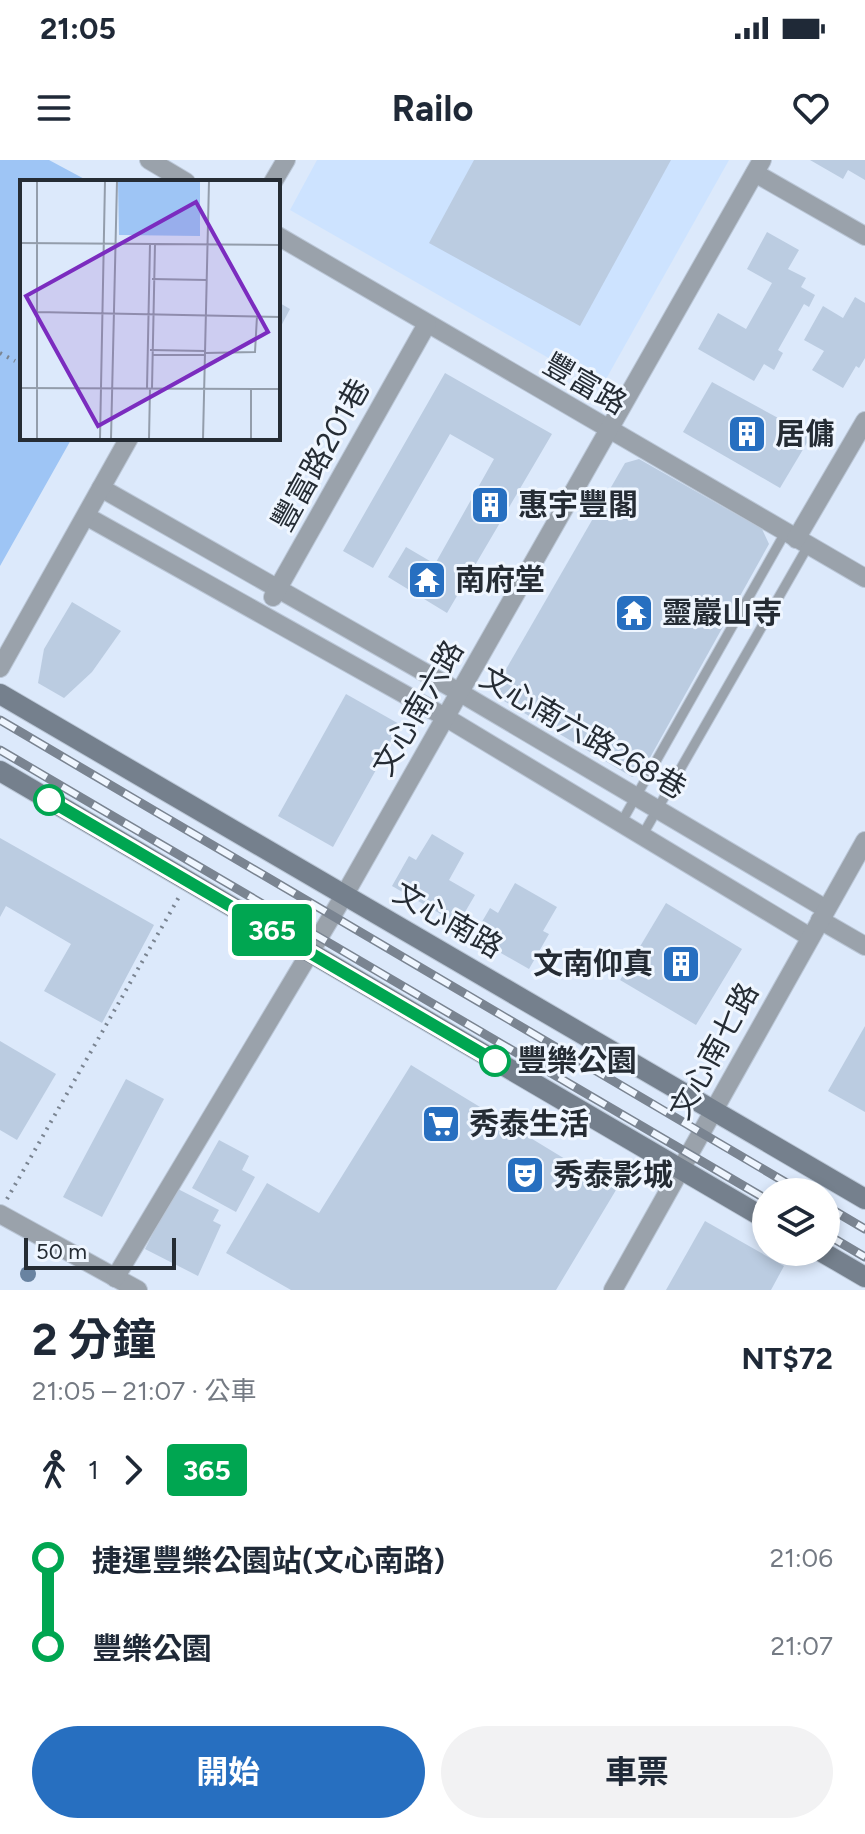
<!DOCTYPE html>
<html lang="zh-TW">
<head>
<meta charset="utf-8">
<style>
	body { margin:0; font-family:Figtree,"Noto Sans TC",sans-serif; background:#f2f2f3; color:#1f2937; height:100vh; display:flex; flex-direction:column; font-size:30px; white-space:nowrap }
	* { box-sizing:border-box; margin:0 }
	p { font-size:26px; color:#747a83 }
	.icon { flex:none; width:44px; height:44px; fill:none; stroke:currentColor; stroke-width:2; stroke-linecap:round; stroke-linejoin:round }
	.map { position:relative; height:1130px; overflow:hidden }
	.panel { display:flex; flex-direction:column; background:#fff; flex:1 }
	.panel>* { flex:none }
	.badge { padding:0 16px; border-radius:6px; font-size:28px; line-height:52px }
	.controls { position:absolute; left:752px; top:1018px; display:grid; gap:16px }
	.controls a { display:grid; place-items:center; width:88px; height:88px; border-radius:50%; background:#fff; box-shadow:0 4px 12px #0003; font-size:40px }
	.scale { position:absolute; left:24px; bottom:20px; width:152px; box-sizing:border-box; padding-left:8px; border:4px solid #252c34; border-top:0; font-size:22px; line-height:28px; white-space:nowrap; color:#252c34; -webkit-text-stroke:6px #eff6ff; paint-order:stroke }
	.map>.badge { position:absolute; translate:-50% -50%; box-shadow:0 0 0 4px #fff }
	.legs { display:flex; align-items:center; gap:12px; height:88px; padding:0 32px; font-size:26px }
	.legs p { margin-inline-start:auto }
	.headline { display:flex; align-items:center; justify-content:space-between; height:136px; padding:0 32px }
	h1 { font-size:44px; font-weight:700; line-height:60px }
	.action { display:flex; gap:16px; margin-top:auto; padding:16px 32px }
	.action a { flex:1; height:92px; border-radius:48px; background:#276fc0; color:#fff; font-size:32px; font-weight:700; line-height:92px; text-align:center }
	.action a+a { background:#f2f2f3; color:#1f2937 }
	ul { padding:0 32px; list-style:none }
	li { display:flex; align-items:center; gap:28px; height:88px; font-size:30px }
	li i { display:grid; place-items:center; width:12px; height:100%; margin:0 10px; background:currentColor }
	li i::after { content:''; width:20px; height:20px; margin:-10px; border:6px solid; border-radius:50%; background:#fff }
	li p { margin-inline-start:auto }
	li:first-child i { background:linear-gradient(#0000 50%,currentColor 0) }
	li:last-child i { background:linear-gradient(currentColor 50%,#0000 0) }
	.status { display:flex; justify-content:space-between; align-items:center; height:56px; padding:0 40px; background:#fff; direction:ltr }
	.status svg { height:22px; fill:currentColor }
	header { display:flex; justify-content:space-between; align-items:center; height:104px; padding:0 32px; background:#fff; font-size:36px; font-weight:700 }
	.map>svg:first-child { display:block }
</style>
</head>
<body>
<div class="status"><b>21:05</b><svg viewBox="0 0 49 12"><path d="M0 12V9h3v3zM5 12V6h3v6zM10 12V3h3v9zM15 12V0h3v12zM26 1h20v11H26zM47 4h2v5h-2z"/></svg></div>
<header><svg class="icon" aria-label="menu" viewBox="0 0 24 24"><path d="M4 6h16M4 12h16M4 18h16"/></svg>Railo<svg class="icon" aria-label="heart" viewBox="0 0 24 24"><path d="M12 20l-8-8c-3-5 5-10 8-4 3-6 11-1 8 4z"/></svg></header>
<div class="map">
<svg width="865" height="1130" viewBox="0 0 865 1130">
	<rect width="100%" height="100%" fill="#dce9fb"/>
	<path fill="#cde3ff" d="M317 0H729L601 228 290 50Z"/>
	<path fill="#9ec5f5" d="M0 0H49L90 22H22V278H72L0 406Z"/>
	<g fill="#bbcce1">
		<path d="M474 0H671L580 166 429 83Z"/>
		<path d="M810 0H865V20L848 10 843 19Z"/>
		<path d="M767 72 799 90 788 109 806 118 801 127 815 135 809 147 804 144 778 190 783 193 774 210 764 204 754 221 698 189 718 153 746 169 772 123 747 109Z"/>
		<path d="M855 137 865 143V198L859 208 856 206 843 228 812 210 824 191 804 180 823 146 843 158Z"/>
		<path d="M278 142 290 149 278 172Z"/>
		<path d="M445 213 552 274 447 453 388 417 406 387 435 404 494 299 450 274 373 408 343 391Z"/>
		<path d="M712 222 811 276 780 328 683 272Z"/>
		<path d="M639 299 762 369 769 384 642 612 632 617 504 541 498 523 625 303Z"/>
		<path d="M72 442 121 471 92 512 64 538 38 523 44 489Z"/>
		<path d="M346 534 401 565 333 687 278 656Z"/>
		<path d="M432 674 464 693 449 720 475 735 458 764 392 726 409 696 416 700Z"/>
		<path d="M0 678 154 765 102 863 44 831 71 784 6 746 0 757Z"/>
		<path d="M515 723 557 747 543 771 549 774 529 809 473 777 490 748 498 753Z"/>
		<path d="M666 743 742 789 696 865 620 820Z"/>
		<path d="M865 866V952L828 931Z"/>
		<path d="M0 881 56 914 17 980 0 970Z"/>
		<path d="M411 905 616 1030 556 1130H291L226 1093 267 1023 319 1053Z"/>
		<path d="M126 919 164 939 102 1057 63 1037Z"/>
		<path d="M219 980 249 996 242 1010 255 1017 236 1052 192 1028Z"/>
		<path d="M176 1028 219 1050 213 1061 221 1065 198 1116 145 1089Z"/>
		<path d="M705 1061 784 1106 771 1130H666Z"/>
	</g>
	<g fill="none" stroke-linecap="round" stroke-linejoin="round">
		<g stroke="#bbc7d7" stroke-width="11">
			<g id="lane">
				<path d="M621 663 785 373"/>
				<path d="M642 676 808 386"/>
			</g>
		</g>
		<g stroke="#bbc7d7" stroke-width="20">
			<g id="street">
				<path d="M149 0 186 22"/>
				<path d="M755 13 865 76"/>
				<path d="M273 22 286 0"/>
				<path d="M278 76 865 418"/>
				<path d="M101 328 459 532 826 749"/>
				<path d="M86 356 445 557 810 777"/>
				<path d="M796 379 865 261"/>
				<path d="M273 437 427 164"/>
				<path d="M0 508 129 278"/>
				<path d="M820 760 865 786"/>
				<path d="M0 1054 138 1130"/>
				<path d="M115 1118 345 734 762 0"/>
				<path d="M613 1130 865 681"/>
			</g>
		</g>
		<g stroke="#bbc7d7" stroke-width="22">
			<g id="secondary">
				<path d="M0 534 865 1039"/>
				<path d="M0 611 766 1059"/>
				<path d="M822 1092 865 1117"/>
			</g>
		</g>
		<g stroke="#7a8491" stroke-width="4" stroke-dasharray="2 6" stroke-linecap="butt">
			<path d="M0 193 15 201"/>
			<path d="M7 1039 179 737"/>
		</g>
		<use href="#lane" stroke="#9aa2ab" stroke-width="9"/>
		<use href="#street" stroke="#9aa2ab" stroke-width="18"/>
		<use href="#secondary" stroke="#75808d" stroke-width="20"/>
		<g stroke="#7a8491" stroke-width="9">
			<g id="rail">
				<path d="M0 560 802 1032"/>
				<path d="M0 590 766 1039"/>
				<path d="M826 1046 865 1069"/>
				<path d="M826 1074 865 1097"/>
			</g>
		</g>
		<use href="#rail" stroke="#eff6ff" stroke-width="6" stroke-dasharray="18" stroke-linecap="butt"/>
	</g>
	<circle fill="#6983a1" cx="28" cy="1114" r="8"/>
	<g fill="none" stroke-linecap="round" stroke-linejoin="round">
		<g stroke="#fff" stroke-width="18">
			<path id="line-1" d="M49 640 495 901"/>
		</g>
		<use href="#line-1" stroke="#00a651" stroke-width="12"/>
	</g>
	<defs>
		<g id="building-square" transform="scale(2)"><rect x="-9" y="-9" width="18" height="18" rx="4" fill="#276fc0" stroke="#eff6ff"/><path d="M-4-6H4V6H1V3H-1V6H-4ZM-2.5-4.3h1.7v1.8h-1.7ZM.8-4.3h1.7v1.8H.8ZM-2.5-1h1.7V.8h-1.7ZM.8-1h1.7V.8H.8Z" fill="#fff"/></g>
		<g id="temple-square" transform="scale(2)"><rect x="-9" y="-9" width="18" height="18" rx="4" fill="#276fc0" stroke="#eff6ff"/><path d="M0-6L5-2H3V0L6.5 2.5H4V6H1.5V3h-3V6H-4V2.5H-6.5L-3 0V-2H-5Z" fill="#fff"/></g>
		<g id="supermarket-square" transform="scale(2)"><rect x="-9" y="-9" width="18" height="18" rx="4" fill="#276fc0" stroke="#eff6ff"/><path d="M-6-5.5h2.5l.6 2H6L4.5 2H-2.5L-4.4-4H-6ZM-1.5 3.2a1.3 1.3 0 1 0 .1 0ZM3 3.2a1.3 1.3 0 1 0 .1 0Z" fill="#fff"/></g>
		<g id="theatre-square" transform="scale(2)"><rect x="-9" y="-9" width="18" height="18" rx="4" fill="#276fc0" stroke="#eff6ff"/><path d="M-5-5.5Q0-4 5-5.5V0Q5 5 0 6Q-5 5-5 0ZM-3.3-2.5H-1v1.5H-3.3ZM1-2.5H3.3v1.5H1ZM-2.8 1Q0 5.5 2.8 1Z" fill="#fff"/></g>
	</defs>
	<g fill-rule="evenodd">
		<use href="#building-square" x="747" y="274"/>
		<use href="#building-square" x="490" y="345"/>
		<use href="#temple-square" x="427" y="420"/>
		<use href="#temple-square" x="634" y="453"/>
		<use href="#building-square" x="681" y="804"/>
		<use href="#supermarket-square" x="441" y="964"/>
		<use href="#theatre-square" x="525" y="1015"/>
	</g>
	<g fill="#fff" stroke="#00a651" stroke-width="4">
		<circle cx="49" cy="640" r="14"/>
		<circle cx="495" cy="901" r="14"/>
	</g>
	<g text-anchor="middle" stroke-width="6" stroke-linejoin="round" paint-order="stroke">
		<g font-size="30" fill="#252c34" stroke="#eff6ff">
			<text transform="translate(585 224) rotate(30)" y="10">豐富路</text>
			<text transform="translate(321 295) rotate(-61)" y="10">豐富路201巷</text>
			<text transform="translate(418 548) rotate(-60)" y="10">文心南六路</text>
			<text transform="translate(583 573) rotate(30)" y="10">文心南六路268巷</text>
			<text transform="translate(448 760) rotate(30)" y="10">文心南路</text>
			<text transform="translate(714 891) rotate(-61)" y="10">文心南七路</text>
		</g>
		<g font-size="30" font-weight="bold" fill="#252c34" stroke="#eff6ff" text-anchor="start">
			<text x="775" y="284">居傭</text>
			<text x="518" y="355">惠宇豐閣</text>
			<text x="455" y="430">南府堂</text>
			<text x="662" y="463">靈巖山寺</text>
			<text x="653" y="814" text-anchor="end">文南仰真</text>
			<text x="469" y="974">秀泰生活</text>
			<text x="553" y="1025">秀泰影城</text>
		</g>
		<g font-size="30" font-weight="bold" fill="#252c34" stroke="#eff6ff" text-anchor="start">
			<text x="517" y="911">豐樂公園</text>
		</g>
	</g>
	<g transform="translate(20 20)">
		<rect width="260" height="260" fill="#dce9fb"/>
		<path d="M98 1H180V56L99 55Z" fill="#9ec5f5"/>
		<path fill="none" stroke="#939dab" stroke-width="2" d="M0 63 260 65M132 99 187 100M17 132 260 137M130 170 185 171M185 173 235 172 237 136M133 175H185M0 208 260 209M127 208 130 64M132 208 135 64M17 259V1M80 259 85 1M91 259 97 1M129 259 130 208M183 259 189 1M231 259V209"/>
		<path fill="#7b2cbf" fill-opacity="0.15" stroke="#7b2cbf" stroke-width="4" d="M176 22 248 152 78 246 6 116Z"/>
		<rect width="260" height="260" fill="none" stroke="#252c34" stroke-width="4"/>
	</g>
</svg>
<div class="controls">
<a><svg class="icon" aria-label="layers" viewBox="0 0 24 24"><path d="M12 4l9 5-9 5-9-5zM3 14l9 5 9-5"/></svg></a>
</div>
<div class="scale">50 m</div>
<b class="badge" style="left:272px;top:770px;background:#00a651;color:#fff">365</b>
</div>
<section class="panel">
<div class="headline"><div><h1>2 分鐘</h1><p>21:05 – 21:07 · 公車</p></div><b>NT$72</b></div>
<div class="legs"><svg class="icon" aria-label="walk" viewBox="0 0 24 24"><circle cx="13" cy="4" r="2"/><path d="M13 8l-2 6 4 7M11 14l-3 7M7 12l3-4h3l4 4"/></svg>1<svg class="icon" aria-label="forward" viewBox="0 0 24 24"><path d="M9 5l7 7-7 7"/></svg><b class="badge" style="background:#00a651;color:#fff">365</b></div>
<ul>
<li><i style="color:#00a651"></i><b>捷運豐樂公園站(文心南路)</b><p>21:06</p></li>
<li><i style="color:#00a651"></i><b>豐樂公園</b><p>21:07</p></li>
</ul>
<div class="action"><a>開始</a><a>車票</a></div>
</section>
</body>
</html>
